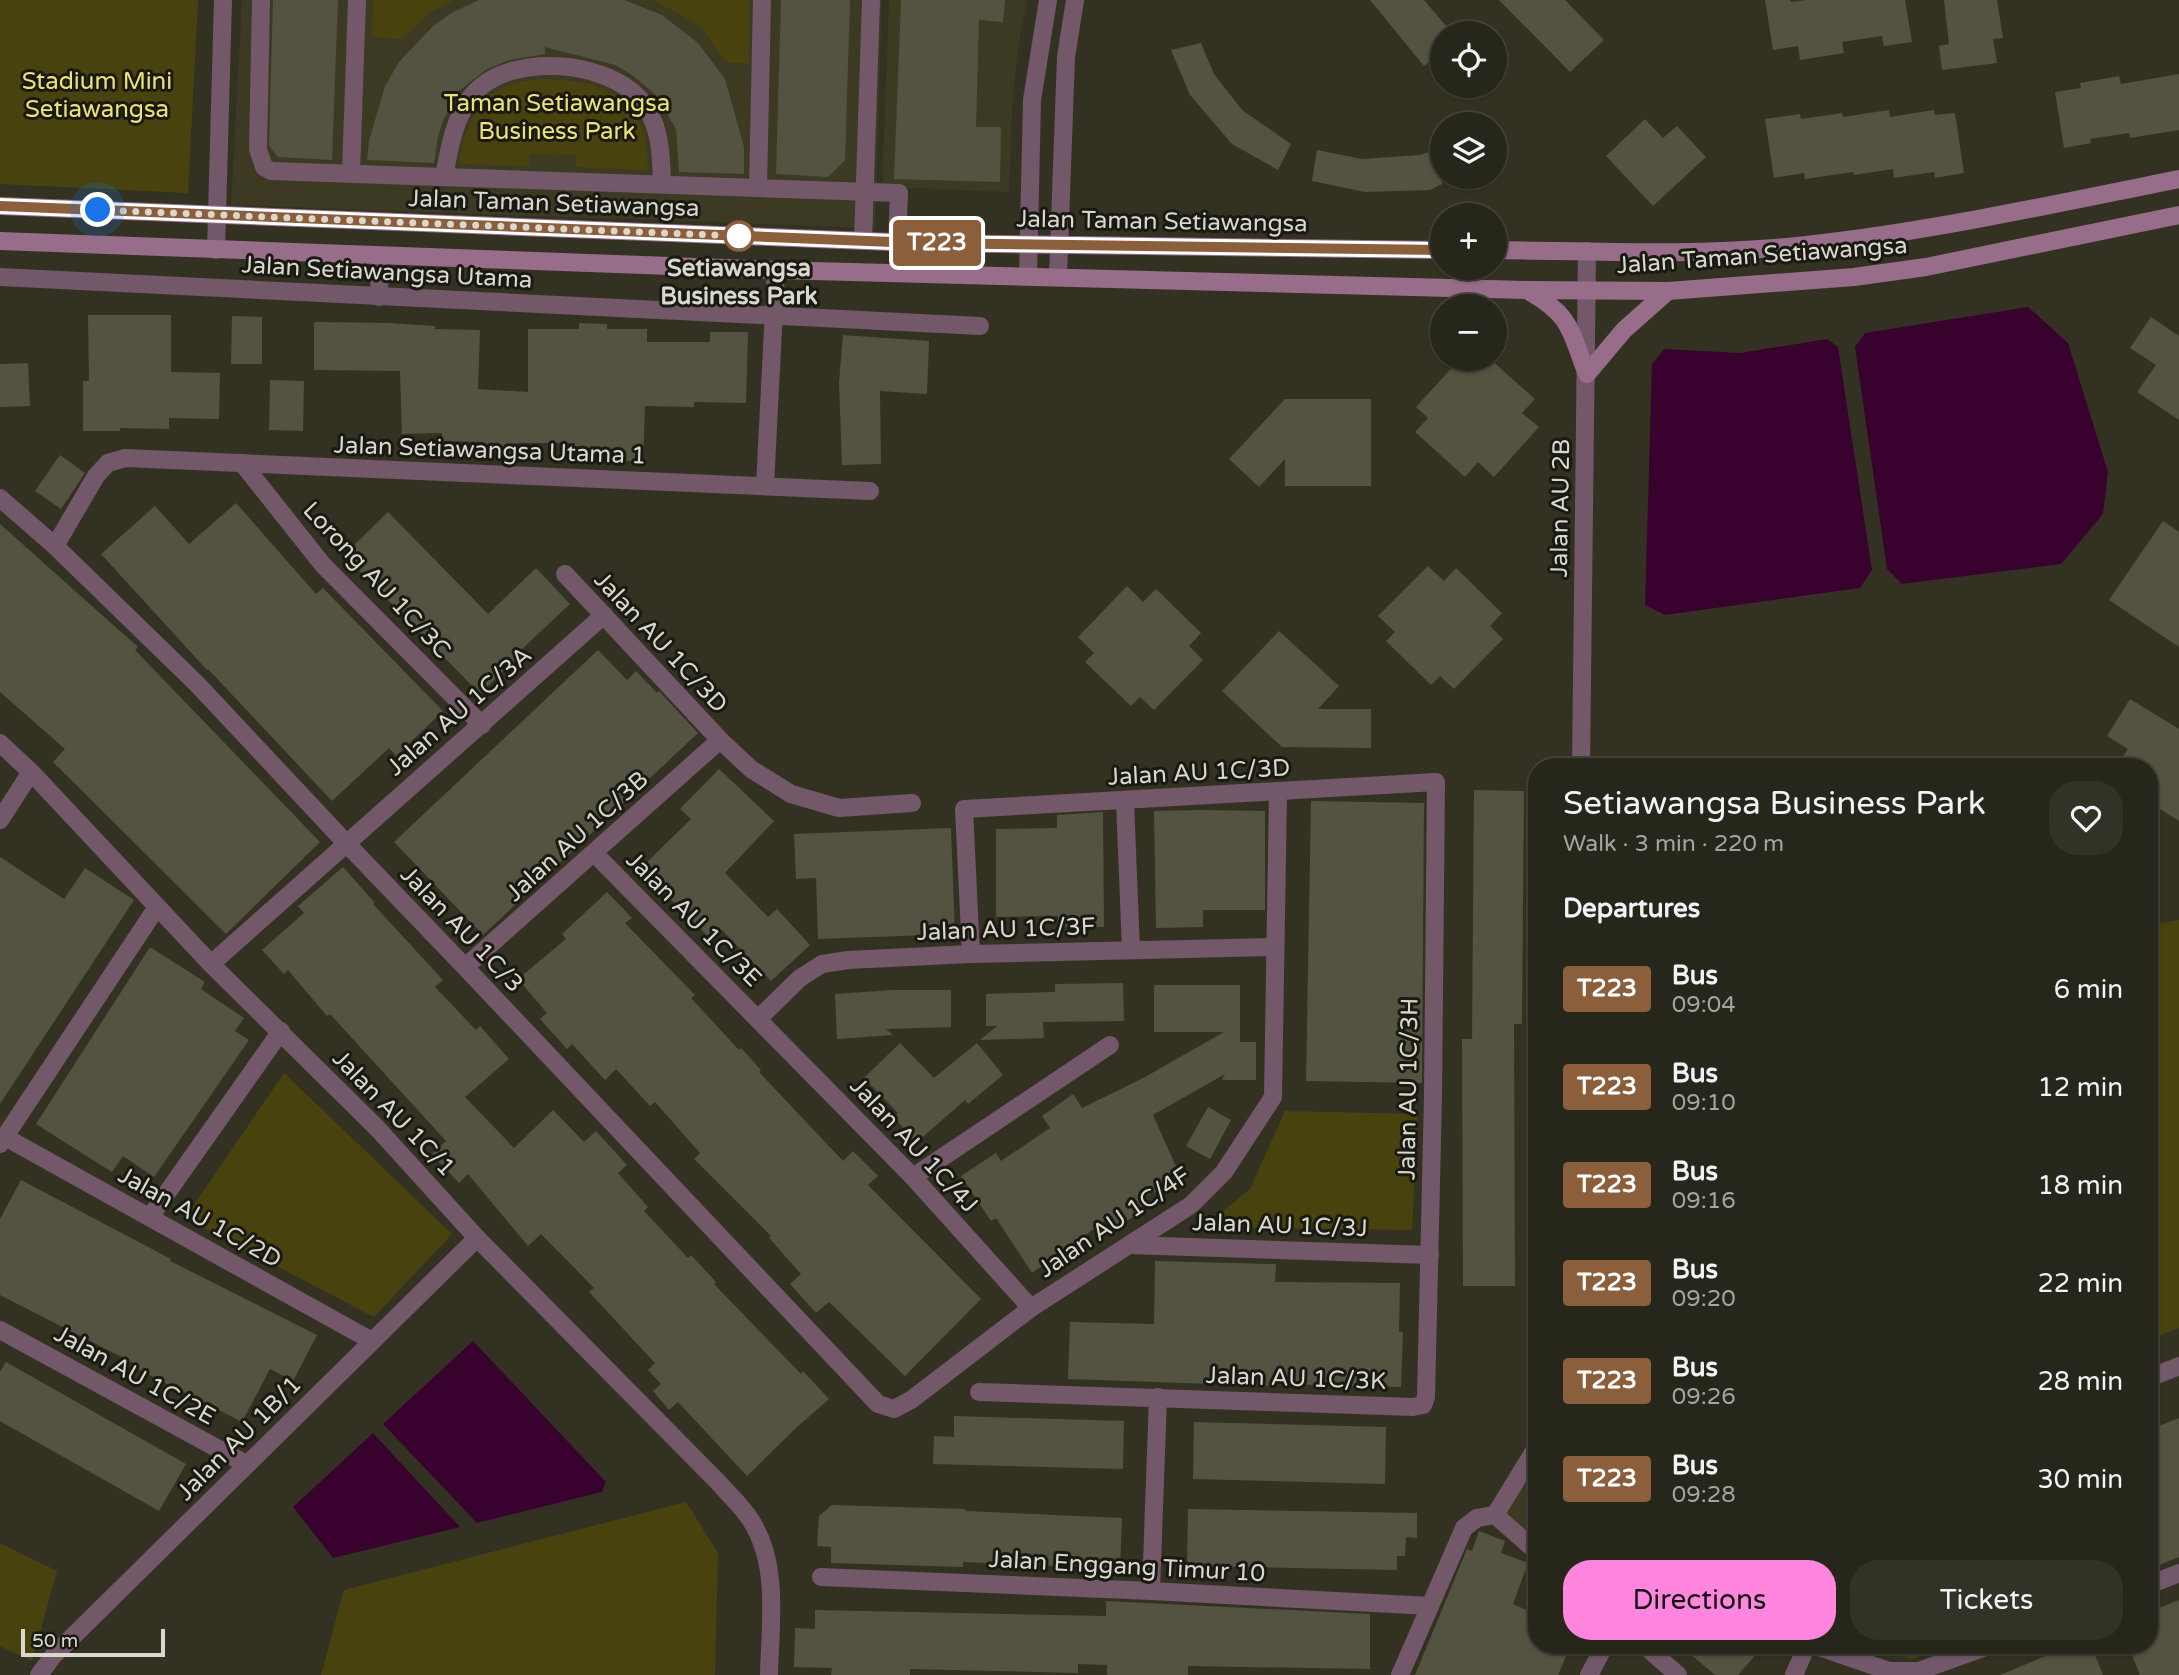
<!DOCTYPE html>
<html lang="en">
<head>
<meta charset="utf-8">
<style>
	body { margin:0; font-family:"Varela Round",sans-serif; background:#323227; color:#f1f3f6; height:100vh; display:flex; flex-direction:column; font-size:26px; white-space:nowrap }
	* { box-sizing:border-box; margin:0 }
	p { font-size:23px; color:#a4a5a2 }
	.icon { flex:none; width:38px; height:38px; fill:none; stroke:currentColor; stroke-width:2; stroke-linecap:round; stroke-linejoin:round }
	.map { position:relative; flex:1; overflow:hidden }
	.sheet { position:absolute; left:1528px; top:758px; width:630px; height:896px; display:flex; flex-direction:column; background:#26261a; border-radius:28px; box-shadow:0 2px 5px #0004,0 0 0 2px #424339 }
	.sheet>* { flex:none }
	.badge { padding:0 14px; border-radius:5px; font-size:24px; line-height:46px }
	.tools { position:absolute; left:1430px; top:21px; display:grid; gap:14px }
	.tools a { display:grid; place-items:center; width:77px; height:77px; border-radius:50%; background:#26261a; box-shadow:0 2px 5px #0004,0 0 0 2px #424339; font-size:35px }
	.scale { position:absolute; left:21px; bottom:18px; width:144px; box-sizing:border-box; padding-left:7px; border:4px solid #d9d8ce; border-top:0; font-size:19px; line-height:24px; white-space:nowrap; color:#d9d8ce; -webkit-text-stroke:5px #1a1912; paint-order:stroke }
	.you { position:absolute; width:35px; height:35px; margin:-18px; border:5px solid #fff; border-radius:50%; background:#1a73e8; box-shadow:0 0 0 10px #1a73e833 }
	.map>.badge { position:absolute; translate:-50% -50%; box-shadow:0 0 0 4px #fff }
	h2 { padding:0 35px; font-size:26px; line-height:63px }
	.round { display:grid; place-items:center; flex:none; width:74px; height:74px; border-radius:28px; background:#323227 }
	.overview { display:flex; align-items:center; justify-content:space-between; height:119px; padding:0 35px }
	h1 { font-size:33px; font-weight:600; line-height:52px }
	.cta { display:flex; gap:14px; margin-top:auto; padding:14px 35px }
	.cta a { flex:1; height:80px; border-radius:28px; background:#ff85df; color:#111; font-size:28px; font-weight:600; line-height:80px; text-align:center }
	.cta a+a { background:#323227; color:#f1f3f6 }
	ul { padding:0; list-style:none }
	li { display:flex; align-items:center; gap:21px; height:98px; padding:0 35px }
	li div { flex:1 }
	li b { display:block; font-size:26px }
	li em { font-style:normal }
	li .badge { min-width:77px; font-weight:700; text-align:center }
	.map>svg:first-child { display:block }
</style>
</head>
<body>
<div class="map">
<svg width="2179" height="1675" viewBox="0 0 2179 1675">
	<rect width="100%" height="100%" fill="#333222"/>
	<g fill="#3c3a23">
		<path d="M242 0H882L875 228 231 205Z"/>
		<path d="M889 0H1027L1018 49 1012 108 1009 192 882 187Z"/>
		<path d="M1536 1463V1541L1506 1513Z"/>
	</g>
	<g fill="#48430e">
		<path d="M0 0H198L188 193 0 184Z"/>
		<path d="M373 0H454L429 13 403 39 372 37Z"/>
		<path d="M653 0H749V64L726 62 699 25Z"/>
		<path d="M540 79C583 81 627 84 643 132 647 144 647 158 648 170L576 167V155L530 154V166L458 164C468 113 484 83 540 79Z"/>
		<path d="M2179 920V1328L2149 1340V925Z"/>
		<path d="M284 1073 452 1234 374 1317 185 1218Z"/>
		<path d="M1285 1111 1418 1114 1412 1230 1204 1227 1250 1189Z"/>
		<path d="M686 1502 718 1553 715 1675H321L344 1590Z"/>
		<path d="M0 1543 57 1571 32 1661 0 1646Z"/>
		<path d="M1857 1645H1955L1911 1659Z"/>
	</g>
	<g fill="#39022e">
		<path d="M2028 307 2068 343 2108 472 2103 514 2061 564 1902 584 1887 569 1855 347 1865 333Z"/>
		<path d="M1827 339 1838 347 1872 570 1860 588 1665 615 1645 605 1652 364 1664 349 1740 353Z"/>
		<path d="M473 1341 606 1482 602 1492 477 1523 383 1424Z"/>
		<path d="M373 1433 460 1527 333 1558 293 1507Z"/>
	</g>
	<g fill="#545342">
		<path d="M273 0H338L332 160 278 157 269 146Z"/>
		<path d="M479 0H624L662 15 698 43 725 79 744 147V174L679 172 676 129 656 95 632 75 615 65 545 47V54L509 60 487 69 460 90 443 121 438 137 434 163 367 160 369 141 385 86 399 62 434 25 453 12Z"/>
		<path d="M781 0H850L845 160 828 177 776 174Z"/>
		<path d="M901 0H1005L1003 22 979 20 976 127H1001L1000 182 894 179Z"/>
		<path d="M1370 0H1424L1452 33H1442V51L1424 66Z"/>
		<path d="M1499 0H1565L1604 40 1570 72Z"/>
		<path d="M1765 0H1790L1791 2 1806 0H1905L1912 42 1884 46 1882 36 1842 42 1844 53 1800 60 1798 46 1773 50Z"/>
		<path d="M1944 0H1997L2003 38 1993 39 1997 63 1942 70 1939 46 1949 44Z"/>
		<path d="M1201 43 1214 74 1242 110 1291 144 1278 170 1232 144 1190 95 1171 50Z"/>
		<path d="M2179 74V130L2130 138 2129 133 2090 139 2091 143 2064 148 2055 92 2081 88 2080 83 2119 76 2121 84Z"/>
		<path d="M1889 110 1890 117 1934 110 1935 115 1955 113 1964 173 1935 178 1934 172 1894 178 1893 169 1854 175 1853 172 1805 179 1804 173 1774 178 1765 119 1800 114 1801 119 1842 113 1843 117Z"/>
		<path d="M1645 119 1663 138 1677 126 1706 157 1653 206 1606 156Z"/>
		<path d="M1442 147V184L1430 190 1365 192 1312 181 1317 150 1362 159 1420 155Z"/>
		<path d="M88 315H171V372L220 373 219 419 169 418V429L120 428V431H83V381H89Z"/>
		<path d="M232 316 262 317V364H231Z"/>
		<path d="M2151 317 2179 336V420L2137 392 2156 365 2130 348Z"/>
		<path d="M314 322 388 323 435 326V329L480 330 478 389 528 392V329H579V323L607 324V329H647V342H710V332H748L746 403 694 402V407L645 406 643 461H608V450H575V443H517L516 454 484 452V442L442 441V433L402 434 400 371 314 370Z"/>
		<path d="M843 335 929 341 927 394 880 391 881 464 842 465 839 383Z"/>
		<path d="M1460 359 1472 369 1481 359H1490L1535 399 1522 413 1539 427 1494 477 1478 462 1465 477 1415 432 1428 418 1416 407Z"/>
		<path d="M28 363 30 406 0 407V364Z"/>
		<path d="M270 380 304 381 303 431 269 430Z"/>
		<path d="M1285 399H1371V486H1285V459L1259 487 1229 459Z"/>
		<path d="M60 455 85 473 61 509 35 491Z"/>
		<path d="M236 503 316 594 323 588 443 711 396 756 389 748 332 801 208 669 207 670 101 554 155 506 189 544Z"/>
		<path d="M388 512 488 614 536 568 570 604 522 649 524 651 480 694 344 555Z"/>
		<path d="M2163 521 2179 532V647L2109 600Z"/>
		<path d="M0 524 138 647 135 650 320 842 226 934 53 762 65 749 0 692Z"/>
		<path d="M1428 566 1444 581 1456 568 1502 613 1490 626 1503 639 1454 689 1440 676 1431 685 1386 641 1395 632 1378 616Z"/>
		<path d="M1127 586 1143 602 1156 589 1201 633 1189 646 1203 660 1154 710 1140 697 1131 706 1085 662 1094 653 1078 637Z"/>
		<path d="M1279 631 1339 686 1318 709H1371V748L1282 747 1222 691Z"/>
		<path d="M598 650 627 680 636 671 657 693 659 691 698 733 483 935 394 842Z"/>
		<path d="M2130 699 2179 729V821L2149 802V766H2117L2128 749 2107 736Z"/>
		<path d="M719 769 774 821 725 873 768 917 777 909 810 945 771 981 722 930 712 940 640 869 691 819 680 809Z"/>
		<path d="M1474 790 1524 791 1522 1024H1514L1515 1286H1463L1462 1039H1472Z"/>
		<path d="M1311 801 1424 803 1422 1083 1306 1081Z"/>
		<path d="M1201 810 1265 811V910H1203V927L1156 928 1154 811Z"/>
		<path d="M1103 812 1104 927H1058V916L996 917V829L1057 828V815Z"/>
		<path d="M951 828 955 934 818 939 816 878 796 879 794 834Z"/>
		<path d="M0 857 64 899 85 868 134 900 0 1104Z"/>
		<path d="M343 867 375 903 373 904 443 980 435 987 476 1030 480 1026 509 1059 465 1097 514 1148 553 1110 584 1142 596 1131 627 1165 618 1173 648 1207 644 1211 688 1258 691 1255 716 1282 714 1284 801 1374 803 1371 829 1399 796 1428 747 1476 678 1402 669 1410 653 1391 661 1384 648 1370 655 1363 589 1292 594 1288 541 1234 528 1246 468 1174 459 1183 432 1154 446 1141 330 1014 327 1016 288 970 284 974 262 950 304 913 298 906Z"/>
		<path d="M607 892 632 918 625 923 695 995 691 998 739 1050 741 1048 761 1070 759 1072 843 1161 853 1151 878 1176 868 1185 981 1299 905 1376 829 1302 816 1313 790 1284 801 1274 769 1238 771 1236 694 1159 700 1153 655 1102 650 1106 616 1069 605 1080 572 1044 567 1049 540 1019 547 1013 518 979 566 939 562 934Z"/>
		<path d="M150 947 205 982 201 989 244 1018 235 1031 249 1040 154 1177 123 1156 112 1172 36 1124Z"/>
		<path d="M1123 983 1124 1021 1043 1022 1044 1038 980 1040 997 1026H986V994L1055 992V984Z"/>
		<path d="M1154 985H1240V1042H1256V1080H1222L1225 1074 1153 1115 1182 1180 1140 1199 1146 1210 1117 1226 1112 1216 1032 1273 996 1218 991 1221 961 1176 996 1153 1001 1161 1050 1128 1042 1116 1073 1094 1082 1108 1145 1077 1224 1032H1154Z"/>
		<path d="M892 990H951V1027L886 1029 893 1035 837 1039 835 994Z"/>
		<path d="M900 1043 934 1078 977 1043 1003 1075 968 1104 965 1100 916 1143 894 1117 898 1113 864 1078Z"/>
		<path d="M1208 1107 1231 1120 1210 1159 1186 1146Z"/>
		<path d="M21 1180 171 1259 170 1261 317 1335 293 1381 270 1369 242 1422 136 1368 137 1365 0 1295V1219Z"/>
		<path d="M1155 1261 1276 1264 1275 1282 1400 1283 1399 1332H1403L1401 1387 1271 1384V1386L1068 1379 1070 1322 1154 1324Z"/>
		<path d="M6 1362 186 1464 159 1511 0 1421V1372Z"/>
		<path d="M954 1416 1124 1421 1123 1469 933 1464 934 1436 954 1437Z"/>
		<path d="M2179 1418V1557L2149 1569V1430Z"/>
		<path d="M1194 1422 1386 1427 1385 1484 1193 1479Z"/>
		<path d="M832 1505 965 1509V1511L1122 1518 1120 1569 963 1562V1567L831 1563V1547L817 1546 819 1516Z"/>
		<path d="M1188 1509 1417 1513V1538L1406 1537 1405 1556H1397V1570L1187 1566Z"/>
		<path d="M1479 1531 1505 1541 1501 1553 1528 1563 1513 1604 1536 1614V1645H1571L1558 1675H1415L1467 1549 1472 1551Z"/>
		<path d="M2179 1600V1675H2140L2128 1645H2149V1612Z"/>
		<path d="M1106 1601 1370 1614V1669L1188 1666V1675H1107V1665L1078 1664V1673L910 1669V1675H831L832 1668 794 1667 795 1628 815 1629V1610L1106 1616Z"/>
		<path d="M1680 1645H1764L1738 1675H1715Z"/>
		<path d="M2072 1645H2091L2103 1675H2000Z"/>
	</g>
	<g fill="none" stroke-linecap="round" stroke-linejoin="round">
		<g stroke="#73586a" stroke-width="18">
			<path d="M261 0 258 149 264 167 271 171 899 193 897 242"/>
			<path d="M351 173 357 0"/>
			<path d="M444 177C449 149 455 113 475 92 512 53 604 60 639 98 661 123 661 153 662 184"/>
			<path d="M758 188 762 0"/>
			<path d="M863 241 871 0"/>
			<path d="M216 250 223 0"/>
			<path d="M0 277 980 326"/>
			<path d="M379 297 380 256"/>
			<path d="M242 463 323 565 482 725"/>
			<path d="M765 486 776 270"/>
			<path d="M0 498 55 546 197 684 346 843 465 967 878 1404 894 1409 911 1400 1031 1308 1191 1205 1224 1172 1273 1097 1278 793"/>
			<path d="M55 546 96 476 108 463 125 458 870 491"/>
			<path d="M565 574 720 740 751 769 791 794 839 808 912 803"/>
			<path d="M0 743 31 772 211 964 377 1128 477 1238 718 1482C728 1494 742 1506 750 1519 780 1564 770 1624 769 1675"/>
			<path d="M1125 801 1131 950"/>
			<path d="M0 820 31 772"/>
			<path d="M595 854 913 1177 1031 1308"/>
			<path d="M971 954 964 809 1436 782 1433 1096 1426 1397 1423 1405 1413 1407 979 1392"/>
			<path d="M211 964 604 615"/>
			<path d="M465 967 720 740"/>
			<path d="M758 1019 800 978 822 964 848 960 971 954 1275 947"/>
			<path d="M5 1137 372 1341"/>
			<path d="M0 1144 157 907"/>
			<path d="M913 1177 1110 1045"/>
			<path d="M150 1217 281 1031"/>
			<path d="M1130 1245 1430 1255"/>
			<path d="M0 1330 246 1464"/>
			<path d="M1495 1515 1536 1551"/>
			<path d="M821 1577 1151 1591 1430 1606"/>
			<path d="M2149 1585 2179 1573"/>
			<path d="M1151 1591 1158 1397"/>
			<path d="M1644 1645 1678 1675"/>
			<path d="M1813 1645 1889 1671H1919L1991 1645"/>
			<path d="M39 1675 53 1656 477 1238"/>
			<path d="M1400 1675 1464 1528 1477 1518 1495 1515 1536 1448"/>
			<path d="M1589 1675 1605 1645"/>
		</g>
		<g stroke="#73586a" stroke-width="18">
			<path d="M1028 276 1032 100 1048 0"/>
			<path d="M1058 276 1066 57 1075 0"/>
			<path d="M1581 766 1587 251"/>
			<path d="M2149 1378 2179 1366"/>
			<path d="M1794 1675 1807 1645"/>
		</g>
		<g stroke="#976d8a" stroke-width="18">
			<path d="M0 206 917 243 1442 250"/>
			<path d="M0 241 776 270 1527 290 1668 291 1854 277 1926 267 2179 215"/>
			<path d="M1494 250C1591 251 1690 256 1787 247 1919 234 2049 205 2179 179"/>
			<path d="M1530 292C1572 316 1570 331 1587 374L1624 330 1668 291"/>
		</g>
	</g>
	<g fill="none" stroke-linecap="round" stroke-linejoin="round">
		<g stroke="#fff" stroke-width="16">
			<path id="line" d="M0 206 917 243 1442 250"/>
		</g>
		<use href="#line" stroke="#8b5e3c" stroke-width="10"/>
		<path stroke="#d9d8ce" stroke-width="7" stroke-dasharray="0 12.6" d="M98 210 739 236"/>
	</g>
	<circle fill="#fff" stroke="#8b5e3c" stroke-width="3.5" cx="739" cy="236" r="14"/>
	<g text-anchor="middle" stroke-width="6" stroke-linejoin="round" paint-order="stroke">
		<g font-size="24" fill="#ece378" stroke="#1a1912">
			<text x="97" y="89">Stadium Mini<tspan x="97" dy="28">Setiawangsa</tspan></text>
			<text x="557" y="111">Taman Setiawangsa<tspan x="557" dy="28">Business Park</tspan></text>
		</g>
		<g font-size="24" fill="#d9d8ce" stroke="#1a1912">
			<text transform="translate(554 203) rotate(2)" y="8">Jalan Taman Setiawangsa</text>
			<text transform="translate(1162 221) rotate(1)" y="8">Jalan Taman Setiawangsa</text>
			<text transform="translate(1762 255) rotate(-4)" y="8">Jalan Taman Setiawangsa</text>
			<text transform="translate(387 272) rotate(3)" y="8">Jalan Setiawangsa Utama</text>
			<text transform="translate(490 450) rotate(2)" y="8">Jalan Setiawangsa Utama 1</text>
			<text transform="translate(1560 508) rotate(-89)" y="8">Jalan AU 2B</text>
			<text transform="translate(377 580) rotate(47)" y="8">Lorong AU 1C/3C</text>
			<text transform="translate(661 642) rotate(47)" y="8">Jalan AU 1C/3D</text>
			<text transform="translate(459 711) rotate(-41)" y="8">Jalan AU 1C/3A</text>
			<text transform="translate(1199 772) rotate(-3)" y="8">Jalan AU 1C/3D</text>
			<text transform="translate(577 836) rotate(-42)" y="8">Jalan AU 1C/3B</text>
			<text transform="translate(694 919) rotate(45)" y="8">Jalan AU 1C/3E</text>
			<text transform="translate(462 929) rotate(46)" y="8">Jalan AU 1C/3</text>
			<text transform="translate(1006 929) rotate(-2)" y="8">Jalan AU 1C/3F</text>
			<text transform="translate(1408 1089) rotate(-89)" y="8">Jalan AU 1C/3H</text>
			<text transform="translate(394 1113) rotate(46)" y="8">Jalan AU 1C/1</text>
			<text transform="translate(914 1145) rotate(47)" y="8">Jalan AU 1C/4J</text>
			<text transform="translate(200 1217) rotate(29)" y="8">Jalan AU 1C/2D</text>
			<text transform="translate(1114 1222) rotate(-34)" y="8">Jalan AU 1C/4F</text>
			<text transform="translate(1280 1225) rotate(2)" y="8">Jalan AU 1C/3J</text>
			<text transform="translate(135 1375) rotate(29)" y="8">Jalan AU 1C/2E</text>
			<text transform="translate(1296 1378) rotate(2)" y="8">Jalan AU 1C/3K</text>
			<text transform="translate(239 1438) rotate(-45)" y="8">Jalan AU 1B/1</text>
			<text transform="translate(1127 1566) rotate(3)" y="8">Jalan Enggang Timur 10</text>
		</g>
		<g font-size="24" font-weight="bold" fill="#d9d8ce" stroke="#1a1912">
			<text x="739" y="276">Setiawangsa<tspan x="739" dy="28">Business Park</tspan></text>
		</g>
	</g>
</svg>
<div class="tools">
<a><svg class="icon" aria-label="locate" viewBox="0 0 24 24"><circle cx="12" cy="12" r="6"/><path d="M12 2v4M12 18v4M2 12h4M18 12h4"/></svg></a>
<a><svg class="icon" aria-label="layers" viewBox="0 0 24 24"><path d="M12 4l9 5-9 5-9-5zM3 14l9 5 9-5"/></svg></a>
<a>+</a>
<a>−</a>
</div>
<div class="scale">50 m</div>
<div class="you" style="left:98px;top:210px"></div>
<b class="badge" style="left:937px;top:243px;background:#8b5e3c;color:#fff">T223</b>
<section class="sheet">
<div class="overview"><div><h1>Setiawangsa Business Park</h1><p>Walk · 3 min · 220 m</p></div><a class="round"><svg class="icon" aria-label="heart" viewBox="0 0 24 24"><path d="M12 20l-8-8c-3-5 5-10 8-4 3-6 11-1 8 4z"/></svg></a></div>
<h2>Departures</h2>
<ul>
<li><span class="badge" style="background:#8b5e3c;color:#fff">T223</span><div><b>Bus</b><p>09:04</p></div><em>6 min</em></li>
<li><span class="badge" style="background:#8b5e3c;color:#fff">T223</span><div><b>Bus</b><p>09:10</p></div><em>12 min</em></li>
<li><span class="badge" style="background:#8b5e3c;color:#fff">T223</span><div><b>Bus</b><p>09:16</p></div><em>18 min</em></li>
<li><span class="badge" style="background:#8b5e3c;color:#fff">T223</span><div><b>Bus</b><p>09:20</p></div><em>22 min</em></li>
<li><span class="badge" style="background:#8b5e3c;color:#fff">T223</span><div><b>Bus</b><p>09:26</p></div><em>28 min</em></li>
<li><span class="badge" style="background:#8b5e3c;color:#fff">T223</span><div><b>Bus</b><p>09:28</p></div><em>30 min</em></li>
</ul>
<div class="cta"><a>Directions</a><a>Tickets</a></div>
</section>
</div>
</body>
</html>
